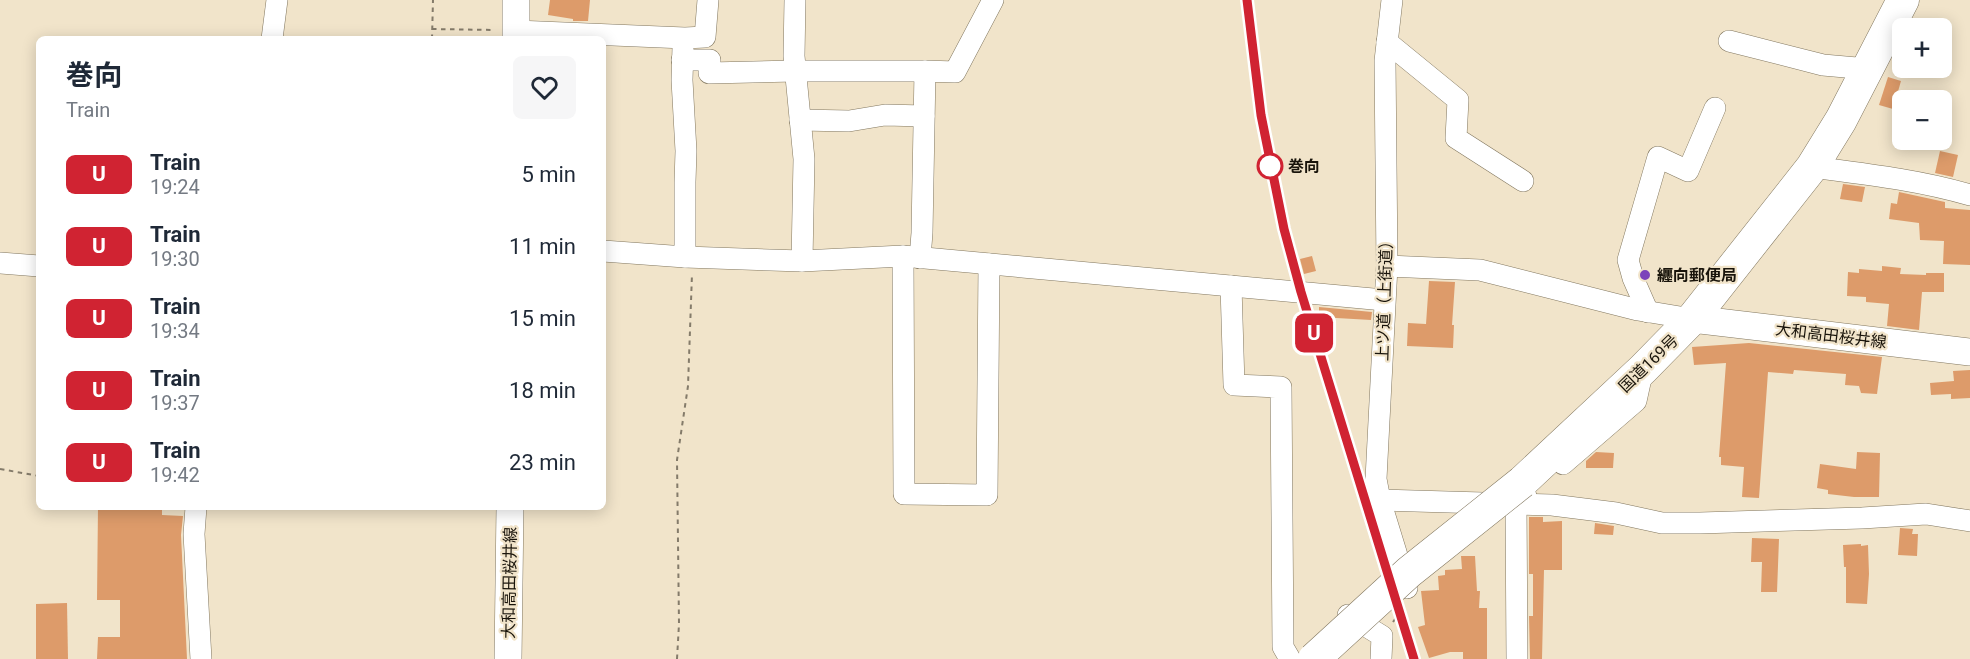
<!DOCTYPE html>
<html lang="en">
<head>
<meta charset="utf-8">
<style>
	body { margin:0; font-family:Roboto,"Noto Sans JP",sans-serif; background:#f6f6f7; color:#1f2937; height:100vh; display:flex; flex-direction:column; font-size:22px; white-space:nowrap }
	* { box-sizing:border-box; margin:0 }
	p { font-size:20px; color:#747a83 }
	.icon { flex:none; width:33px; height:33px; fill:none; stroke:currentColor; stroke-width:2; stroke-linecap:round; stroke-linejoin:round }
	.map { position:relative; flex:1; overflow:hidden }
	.sheet { position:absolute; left:36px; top:36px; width:570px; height:474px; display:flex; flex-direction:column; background:#fff; border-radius:9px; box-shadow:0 3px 15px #0003 }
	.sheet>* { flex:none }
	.badge { padding:0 12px; border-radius:9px; font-size:21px; line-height:39px }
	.fabs { position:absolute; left:1892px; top:18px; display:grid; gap:12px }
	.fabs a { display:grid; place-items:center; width:60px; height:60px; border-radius:9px; background:#fff; box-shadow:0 3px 15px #0003; font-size:30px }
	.map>.badge { position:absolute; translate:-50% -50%; box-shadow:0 0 0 3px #fff }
	.round { display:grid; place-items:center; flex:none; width:63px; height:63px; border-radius:9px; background:#f6f6f7 }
	.head { display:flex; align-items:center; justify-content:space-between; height:102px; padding:0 30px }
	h1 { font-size:28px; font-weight:700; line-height:45px }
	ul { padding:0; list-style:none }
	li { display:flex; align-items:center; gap:18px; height:72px; padding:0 30px }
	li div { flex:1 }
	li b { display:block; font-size:22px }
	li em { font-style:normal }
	li .badge { min-width:66px; font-weight:700; text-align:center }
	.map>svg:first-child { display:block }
</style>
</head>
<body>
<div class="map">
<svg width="1970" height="659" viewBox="0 0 1970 659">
	<rect width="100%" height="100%" fill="#f1e4ca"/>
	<g fill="#dd9b6a">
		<path d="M550 0H590L588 21H573V19L548 15Z"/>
		<path d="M1888 77 1901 81 1893 109 1879 105Z"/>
		<path d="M1940 151 1958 155 1953 177 1935 173Z"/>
		<path d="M1843 184 1865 187 1862 202 1840 199Z"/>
		<path d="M1899 192 1945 202V208L1970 210V265L1943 264 1944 241 1920 240 1919 223 1889 219 1891 203 1897 204Z"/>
		<path d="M1312 256 1316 271 1304 274 1300 259Z"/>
		<path d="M1882 266 1901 268 1900 274 1926 275V273H1944V292H1922L1919 330 1887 326 1889 304 1866 302V297L1847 296 1848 272 1859 273V269L1882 271Z"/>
		<path d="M1429 281 1455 282 1452 325H1454L1453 348 1407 346 1408 323 1426 324Z"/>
		<path d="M1319 307 1372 312 1371 320 1319 317Z"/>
		<path d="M1749 343 1882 357 1877 394 1861 393 1859 386 1845 385 1846 374 1794 370 1793 374 1768 372 1759 498 1742 497 1744 467 1721 465V457H1719L1726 363 1694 365 1692 347Z"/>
		<path d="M1970 370V398L1951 399V394L1931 395 1930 383 1954 381 1953 371Z"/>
		<path d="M1596 452 1614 453 1613 468H1586V461Z"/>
		<path d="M1857 452 1880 453 1879 497H1854L1828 494V490L1817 488 1820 464 1856 469Z"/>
		<path d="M98 507H162V515L183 516 181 535 187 659H97L98 637H120V600H97Z"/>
		<path d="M1529 517H1543V522L1562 521V570H1544L1542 659H1530L1529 616H1533V574H1529Z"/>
		<path d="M1595 523 1614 526 1613 535 1594 534Z"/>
		<path d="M1900 528 1913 529 1912 534H1918L1917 556 1898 555Z"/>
		<path d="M1752 538 1779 539 1777 592H1761L1762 562H1751Z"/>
		<path d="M1861 544V546L1868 545 1869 574 1867 604 1846 603V567H1844L1843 545Z"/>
		<path d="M1461 556H1475L1477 591H1480L1479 608H1487V659H1463V652H1450L1429 658 1418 627 1425 625 1421 591 1439 590 1438 576 1445 575V570L1462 569Z"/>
		<path d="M67 603 68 659H36V604Z"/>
	</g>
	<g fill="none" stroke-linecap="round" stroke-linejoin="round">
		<g stroke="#82775f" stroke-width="22">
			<g id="minor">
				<path d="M795 0 794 56 804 159 802 261"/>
				<path d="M1392 0 1385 61 1387 266 1376 479 1380 500 1407 588"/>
				<path d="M516 31 685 38 705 37 708 0"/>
				<path d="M272 39 277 0"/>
				<path d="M1729 41 1823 65 1868 69"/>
				<path d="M1387 42 1458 100 1456 138 1523 181"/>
				<path d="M683 47 682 80 686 151 685 182V257"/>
				<path d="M682 60H710L709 73 795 71H925"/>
				<path d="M800 120 849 121 885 115 924 116"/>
				<path d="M1812 167C1865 174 1919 180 1970 195"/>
				<path d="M603 251 685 257 802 261 903 256 1384 300"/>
				<path d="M903 256 904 494 987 495 989 264"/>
				<path d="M920 258 922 233 925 71 955 72 993 0"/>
				<path d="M0 263 39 266"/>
				<path d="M1387 266 1480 270 1638 310 1692 319"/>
				<path d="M1231 286 1234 385 1281 387 1283 647 1290 659"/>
				<path d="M1648 312 1633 278 1628 260 1658 157 1688 171 1715 108"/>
				<path d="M1563 464 1636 401 1643 369"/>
				<path d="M1380 500 1552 505 1616 513 1662 523H1700L1862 518 1926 514 1970 521"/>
				<path d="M196 507 194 534 201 659"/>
				<path d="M1348 615 1382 636 1381 659"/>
				<path d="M1517 659 1516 505 1526 496"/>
			</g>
		</g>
		<g stroke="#82775f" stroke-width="28">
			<g id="major">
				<path d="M516 39V0"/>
				<path d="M1692 319 1970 352"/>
				<path d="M508 659 510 507"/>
			</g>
		</g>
		<g stroke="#82775f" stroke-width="33">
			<path id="highway" d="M1522 482 1643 369 1692 319 1812 167 1841 120 1903 0"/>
		</g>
		<g stroke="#847b6a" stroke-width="2" stroke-dasharray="4.5 4.5" stroke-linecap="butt">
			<path d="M432 29 495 30"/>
			<path d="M432 39 433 0"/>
			<path d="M0 469 39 476"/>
			<path d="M1393 622 1400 612"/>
			<path d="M677 659 679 624 677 460 688 386 692 274"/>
		</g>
		<use href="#minor" stroke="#fff" stroke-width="21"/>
		<use href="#major" stroke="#fff" stroke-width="27"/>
		<use href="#highway" stroke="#fff" stroke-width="32"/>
		<g stroke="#706858" stroke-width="7">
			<path id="rail" d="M1247 0 1261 115 1284 229 1301 292 1414 659"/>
		</g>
		<use href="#rail" stroke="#f1e4ca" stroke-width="4.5" stroke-dasharray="14" stroke-linecap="butt"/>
		<g stroke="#82775f" stroke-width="33" stroke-linecap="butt">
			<path id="highway-bridge" d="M1314 659 1409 572 1522 482"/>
		</g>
		<use href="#highway-bridge" stroke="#fff" stroke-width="32"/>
	</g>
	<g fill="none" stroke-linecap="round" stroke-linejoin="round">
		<g stroke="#fff" stroke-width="14">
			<path id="line" d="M1247 0 1261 115 1284 229 1301 292 1414 659"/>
		</g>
		<use href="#line" stroke="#d02332" stroke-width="9"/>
	</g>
	<circle fill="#fff" stroke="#d02332" stroke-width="3" cx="1270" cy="166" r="12"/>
	<circle fill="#7c43ba" stroke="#f1e4ca" stroke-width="2" cx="1645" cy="275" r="6"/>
	<g text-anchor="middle" stroke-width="4.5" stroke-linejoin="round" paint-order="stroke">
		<g font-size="16" font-weight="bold" fill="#19140b" stroke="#f1e4ca" text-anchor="start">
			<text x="1288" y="172">巻向</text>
		</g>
		<g font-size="16" font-weight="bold" fill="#19140b" stroke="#f1e4ca" text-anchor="start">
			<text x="1657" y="281">纒向郵便局</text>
		</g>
		<g font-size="16" fill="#19140b" stroke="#f1e4ca">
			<text transform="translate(1384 297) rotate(-88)" y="6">上ツ道（上街道）</text>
			<text transform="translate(1831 335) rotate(7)" y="6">大和高田桜井線</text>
			<text transform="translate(1648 363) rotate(-44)" y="6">国道169号</text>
			<text transform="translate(509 583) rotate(-89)" y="6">大和高田桜井線</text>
		</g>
	</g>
</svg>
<div class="fabs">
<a>+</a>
<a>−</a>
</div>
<b class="badge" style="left:1314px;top:333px;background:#d02332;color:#fff">U</b>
<section class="sheet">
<div class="head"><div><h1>巻向</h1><p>Train</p></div><a class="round"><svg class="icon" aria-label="heart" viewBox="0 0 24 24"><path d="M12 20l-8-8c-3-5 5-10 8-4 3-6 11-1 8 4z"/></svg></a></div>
<ul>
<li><span class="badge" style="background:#d02332;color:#fff">U</span><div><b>Train</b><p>19:24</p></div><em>5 min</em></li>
<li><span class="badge" style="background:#d02332;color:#fff">U</span><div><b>Train</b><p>19:30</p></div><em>11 min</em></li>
<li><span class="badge" style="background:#d02332;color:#fff">U</span><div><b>Train</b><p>19:34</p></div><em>15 min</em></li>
<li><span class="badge" style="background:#d02332;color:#fff">U</span><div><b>Train</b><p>19:37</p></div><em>18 min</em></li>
<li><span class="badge" style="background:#d02332;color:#fff">U</span><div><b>Train</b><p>19:42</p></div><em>23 min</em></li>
</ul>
</section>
</div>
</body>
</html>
